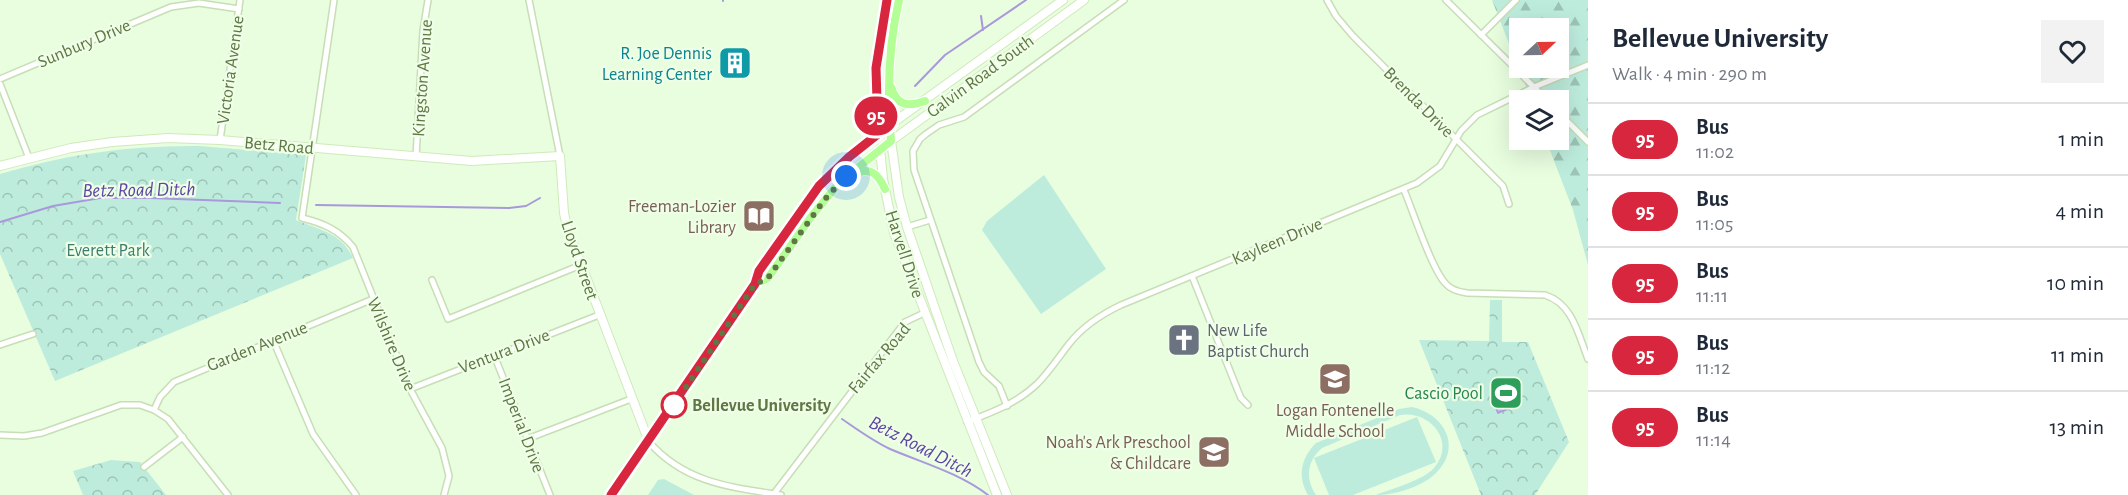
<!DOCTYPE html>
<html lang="en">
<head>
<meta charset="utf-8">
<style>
	body { margin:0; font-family:"Alegreya Sans",sans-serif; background:#f2f2f3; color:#1f2937; height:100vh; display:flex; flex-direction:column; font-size:22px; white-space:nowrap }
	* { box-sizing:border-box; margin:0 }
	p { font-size:20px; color:#747a83 }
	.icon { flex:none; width:33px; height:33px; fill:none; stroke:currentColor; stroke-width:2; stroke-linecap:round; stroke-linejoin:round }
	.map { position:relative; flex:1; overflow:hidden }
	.side { display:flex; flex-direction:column; background:#fff; width:540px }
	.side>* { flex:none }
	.badge { padding:0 12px; border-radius:20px; font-size:21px; line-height:39px }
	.needle { width:39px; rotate:68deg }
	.fabs { position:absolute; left:1509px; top:18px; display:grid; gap:12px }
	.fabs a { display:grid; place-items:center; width:60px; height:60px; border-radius:0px; background:#fff; box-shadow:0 6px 24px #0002; font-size:30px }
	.you { position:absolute; width:30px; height:30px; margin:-15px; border:4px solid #fff; border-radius:50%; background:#1a73e8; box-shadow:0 0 0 9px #1a73e833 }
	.map>.badge { position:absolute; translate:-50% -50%; box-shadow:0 0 0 3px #fff }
	.round { display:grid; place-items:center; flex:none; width:63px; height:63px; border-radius:0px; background:#f2f2f3 }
	.headline { display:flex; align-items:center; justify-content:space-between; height:102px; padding:0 24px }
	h1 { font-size:28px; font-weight:700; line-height:45px }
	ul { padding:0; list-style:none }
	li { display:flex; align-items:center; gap:18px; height:72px; padding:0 24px; border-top:2px solid #e0e1e3 }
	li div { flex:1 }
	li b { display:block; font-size:22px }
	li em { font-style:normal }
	li .badge { min-width:66px; font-weight:700; text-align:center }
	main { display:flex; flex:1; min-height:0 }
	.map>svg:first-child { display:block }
</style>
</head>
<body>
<main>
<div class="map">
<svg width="1588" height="495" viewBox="0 0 1588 495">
	<defs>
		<pattern id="forest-firs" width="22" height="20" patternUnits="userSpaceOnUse" patternTransform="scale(1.5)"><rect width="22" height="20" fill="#bdecdd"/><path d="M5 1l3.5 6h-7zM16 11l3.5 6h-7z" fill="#9dc4b5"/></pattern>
		<pattern id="park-crowns" width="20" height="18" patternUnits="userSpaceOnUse" patternTransform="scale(1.5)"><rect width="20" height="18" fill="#bdecdd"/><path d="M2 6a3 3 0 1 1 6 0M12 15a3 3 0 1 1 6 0" fill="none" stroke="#9dc4b5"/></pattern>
	</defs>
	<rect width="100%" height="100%" fill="#e8fedf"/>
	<g fill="#bdecdd">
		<path d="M1044 175 1106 269 1041 314 982 230 987 221Z"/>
		<path d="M1412 407C1444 414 1463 447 1436 473 1422 487 1395 495 1376 495 1391 489 1424 480 1434 468 1457 442 1430 410 1400 415L1322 448C1307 461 1305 478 1316 495H1308C1297 476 1301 458 1316 443L1399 409Z"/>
		<path d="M1417 417 1436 462 1353 495H1329L1314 458Z"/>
		<path d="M664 479 694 495H648L658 480Z"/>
	</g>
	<path fill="url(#forest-firs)" fill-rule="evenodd" d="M1492 0H1588V265L1573 210 1546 140H1558V100H1531ZM1520 28H1558V68H1520Z"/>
	<g fill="url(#park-crowns)">
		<path d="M200 146 306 155 296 220C319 230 341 232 353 258L55 381 0 254V174C66 154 131 145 200 146Z"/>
		<path d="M1490 300H1502V342H1528L1569 442 1535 495H1481L1419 340 1489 341Z"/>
		<path d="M111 460 140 462 166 495H83L73 471Z"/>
	</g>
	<path fill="#bfb3e9" stroke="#a998db" stroke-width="1.5" d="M1507 381 1517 405 1498 413 1494 404 1503 400 1497 385Z"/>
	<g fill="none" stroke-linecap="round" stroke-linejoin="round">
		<g stroke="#a998db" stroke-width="2">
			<path d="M723 1V0"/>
			<path d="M981 16 983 30"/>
			<path d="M915 86 945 55 1026 0"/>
			<path d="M316 205 509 208 526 206 540 198"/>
			<path d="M0 222 53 206 100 198H151L280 203"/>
			<path d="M842 419C858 430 873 441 890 449 923 463 959 473 988 495"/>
		</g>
		<g stroke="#c7deb6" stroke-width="8">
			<g id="street">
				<path d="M334 0 302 218C323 223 339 230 353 247L410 389 442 448 449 476 444 495"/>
				<path d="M529 0 560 156"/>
				<path d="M1327 0 1336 16 1353 36 1503 186 1509 204"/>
				<path d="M1446 0 1547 100"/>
				<path d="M1481 35 1516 0"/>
				<path d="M0 79 171 7 199 3 239 9"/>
				<path d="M0 84 29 158"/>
				<path d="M1558 112 1588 142"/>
				<path d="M220 140 240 0"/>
				<path d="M416 157 423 31 428 0"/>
				<path d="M1404 190C1413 211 1432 270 1446 284 1451 290 1460 292 1467 293L1545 295C1573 304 1578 334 1588 359"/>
				<path d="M907 227 930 220"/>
				<path d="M1192 276 1238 391 1241 398 1248 405"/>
				<path d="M432 280 448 319 581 265"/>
				<path d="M273 340 313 434 356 495"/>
				<path d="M0 345 33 334"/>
				<path d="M494 355 550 495"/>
				<path d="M410 389 599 315"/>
				<path d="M1007 406 999 386 984 372 979 362 914 170 913 151 920 139 926 134 939 125 964 117 1124 0"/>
				<path d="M154 410 160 397 174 382 373 299"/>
				<path d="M967 422C993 412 1017 403 1037 384 1049 372 1058 358 1069 344 1083 326 1100 315 1121 305L1417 183 1440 166 1461 131 1477 115 1534 87 1588 65"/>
				<path d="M0 435 24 436 42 433 121 405H140L154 410 168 419 228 495"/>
				<path d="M527 439 631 399"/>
				<path d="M649 442C685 483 730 487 781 495"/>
				<path d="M144 467 183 437"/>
				<path d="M773 495 905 322 924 313"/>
			</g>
		</g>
		<g stroke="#cfeaba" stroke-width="10">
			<g id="secondary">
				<path d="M890 125 1063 0"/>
				<path d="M880 149 883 179 894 233 997 495"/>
				<path d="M0 166 71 148 112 142 168 138 220 140 472 161 560 156 564 213 567 227 649 442"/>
				<path d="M1007 495 953 361 907 227 899 197 891 141 1084 0"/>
			</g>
		</g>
		<g stroke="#fff" stroke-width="10">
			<g id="primary">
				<path d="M891 87C897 106 908 107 925 101"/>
				<path d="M878 136 876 68 887 0"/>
				<path d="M852 174C870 167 877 172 885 189"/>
				<path d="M755 284 768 278 811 217 839 183 891 141C887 93 888 47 899 0"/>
				<path d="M611 495 755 284 759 271 819 186 849 157 890 125"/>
			</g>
		</g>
		<use href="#street" stroke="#fff" stroke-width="5"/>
		<use href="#secondary" stroke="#fff" stroke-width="8"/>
		<use href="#primary" stroke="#b3ff95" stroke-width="8"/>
	</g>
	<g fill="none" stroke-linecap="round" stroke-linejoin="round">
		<g stroke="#fff" stroke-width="14">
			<path id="line" d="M611 495 755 284 759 271 819 186 849 157 878 134 876 68 887 0"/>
		</g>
		<use href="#line" stroke="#d7263d" stroke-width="9"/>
		<path stroke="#607645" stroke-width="6" stroke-dasharray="0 10.8" d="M674 405 755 284 768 278 825 199 846 176"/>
	</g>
	<defs>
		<g id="building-square" transform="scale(1.725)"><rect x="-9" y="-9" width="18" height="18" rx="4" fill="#0f9aa8" stroke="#efffe7"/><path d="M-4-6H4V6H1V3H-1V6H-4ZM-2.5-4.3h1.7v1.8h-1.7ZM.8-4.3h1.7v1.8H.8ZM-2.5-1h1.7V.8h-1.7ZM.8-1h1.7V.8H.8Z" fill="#fff"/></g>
		<g id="library-square" transform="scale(1.725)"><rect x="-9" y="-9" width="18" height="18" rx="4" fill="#8d6e63" stroke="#efffe7"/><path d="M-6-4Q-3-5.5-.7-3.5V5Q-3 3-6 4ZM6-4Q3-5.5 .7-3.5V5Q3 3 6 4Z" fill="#fff"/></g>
		<g id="church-square" transform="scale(1.725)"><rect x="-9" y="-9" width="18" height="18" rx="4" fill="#6b7280" stroke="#efffe7"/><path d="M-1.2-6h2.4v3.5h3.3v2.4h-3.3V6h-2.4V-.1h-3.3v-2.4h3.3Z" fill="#fff"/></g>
		<g id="school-square" transform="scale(1.725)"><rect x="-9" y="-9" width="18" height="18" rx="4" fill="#8d6e63" stroke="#efffe7"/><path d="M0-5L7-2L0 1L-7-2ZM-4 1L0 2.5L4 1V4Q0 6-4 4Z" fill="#fff"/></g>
		<g id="stadium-square" transform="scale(1.725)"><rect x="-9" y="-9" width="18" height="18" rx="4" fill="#2e9e5b" stroke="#efffe7"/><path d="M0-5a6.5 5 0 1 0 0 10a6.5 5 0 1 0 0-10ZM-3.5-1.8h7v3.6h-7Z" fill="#fff"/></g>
	</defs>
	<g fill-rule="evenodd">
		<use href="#building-square" x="735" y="63"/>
		<use href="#library-square" x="759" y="216"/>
		<use href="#church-square" x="1184" y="340"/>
		<use href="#school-square" x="1335" y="379"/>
		<use href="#stadium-square" x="1506" y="393"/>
		<use href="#school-square" x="1214" y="452"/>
	</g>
	<circle fill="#fff" stroke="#d7263d" stroke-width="3" cx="674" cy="405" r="12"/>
	<g text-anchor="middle" stroke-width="4.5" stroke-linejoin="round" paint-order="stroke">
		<g font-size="18" fill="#607645" stroke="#efffe7">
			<text transform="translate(84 43) rotate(-23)" y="6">Sunbury Drive</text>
			<text transform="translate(230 70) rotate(-82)" y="6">Victoria Avenue</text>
			<text transform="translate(980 76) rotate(-36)" y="6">Galvin Road South</text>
			<text transform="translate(422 78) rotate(-86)" y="6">Kingston Avenue</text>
			<text transform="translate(1419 102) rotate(45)" y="6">Brenda Drive</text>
			<text transform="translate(279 145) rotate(5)" y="6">Betz Road</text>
			<text transform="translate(1277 241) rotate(-23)" y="6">Kayleen Drive</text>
			<text transform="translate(905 254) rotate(72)" y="6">Harvell Drive</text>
			<text transform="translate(580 260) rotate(71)" y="6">Lloyd Street</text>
			<text transform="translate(392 344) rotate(67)" y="6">Wilshire Drive</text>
			<text transform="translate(257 346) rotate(-22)" y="6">Garden Avenue</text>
			<text transform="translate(504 351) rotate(-21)" y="6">Ventura Drive</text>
			<text transform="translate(879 358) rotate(-50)" y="6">Fairfax Road</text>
			<text transform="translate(522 425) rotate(69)" y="6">Imperial Drive</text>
		</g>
		<g font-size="18" fill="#0d838f" stroke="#efffe7" text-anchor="end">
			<text x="712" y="59">R. Joe Dennis<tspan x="712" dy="21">Learning Center</tspan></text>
		</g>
		<g font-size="18" fill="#785e54" stroke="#efffe7" text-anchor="end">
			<text x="736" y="212">Freeman-Lozier<tspan x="736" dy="21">Library</tspan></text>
			<text x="1335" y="416" text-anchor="middle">Logan Fontenelle<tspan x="1335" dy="21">Middle School</tspan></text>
			<text x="1191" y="448">Noah's Ark Preschool<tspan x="1191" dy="21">&amp; Childcare</tspan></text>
		</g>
		<g font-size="18" fill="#3c7d70" stroke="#efffe7">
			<text x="108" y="256">Everett Park</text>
		</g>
		<g font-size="18" fill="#5b616d" stroke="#efffe7" text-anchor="start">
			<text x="1207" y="336">New Life<tspan x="1207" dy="21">Baptist Church</tspan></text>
		</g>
		<g font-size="18" fill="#27864d" stroke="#efffe7" text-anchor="end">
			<text x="1483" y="399">Cascio Pool</text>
		</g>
		<g font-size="18" font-weight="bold" fill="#607645" stroke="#efffe7" text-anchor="start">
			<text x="692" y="411">Bellevue University</text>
		</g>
		<g font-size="20" font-style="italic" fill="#5d45a2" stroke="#efffe7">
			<text transform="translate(139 189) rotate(-1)" y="7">Betz Road Ditch</text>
			<text transform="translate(921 446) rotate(27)" y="7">Betz Road Ditch</text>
		</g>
	</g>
</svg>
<div class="fabs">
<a><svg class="needle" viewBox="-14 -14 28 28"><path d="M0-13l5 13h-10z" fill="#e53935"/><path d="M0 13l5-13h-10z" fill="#747a83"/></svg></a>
<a><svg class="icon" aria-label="layers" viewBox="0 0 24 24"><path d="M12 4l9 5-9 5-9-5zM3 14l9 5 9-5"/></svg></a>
</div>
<div class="you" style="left:846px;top:176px"></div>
<b class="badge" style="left:876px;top:116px;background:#d7263d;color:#fff">95</b>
</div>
<section class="side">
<div class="headline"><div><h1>Bellevue University</h1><p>Walk · 4 min · 290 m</p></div><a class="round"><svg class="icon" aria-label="heart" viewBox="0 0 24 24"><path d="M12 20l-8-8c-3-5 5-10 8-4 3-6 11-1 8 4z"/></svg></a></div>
<ul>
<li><span class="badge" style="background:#d7263d;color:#fff">95</span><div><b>Bus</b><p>11:02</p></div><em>1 min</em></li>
<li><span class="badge" style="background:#d7263d;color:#fff">95</span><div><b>Bus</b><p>11:05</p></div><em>4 min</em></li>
<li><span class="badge" style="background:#d7263d;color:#fff">95</span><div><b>Bus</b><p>11:11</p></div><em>10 min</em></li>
<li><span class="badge" style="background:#d7263d;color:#fff">95</span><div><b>Bus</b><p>11:12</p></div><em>11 min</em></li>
<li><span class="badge" style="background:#d7263d;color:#fff">95</span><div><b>Bus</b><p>11:14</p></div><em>13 min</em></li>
</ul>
</section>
</main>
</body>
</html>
